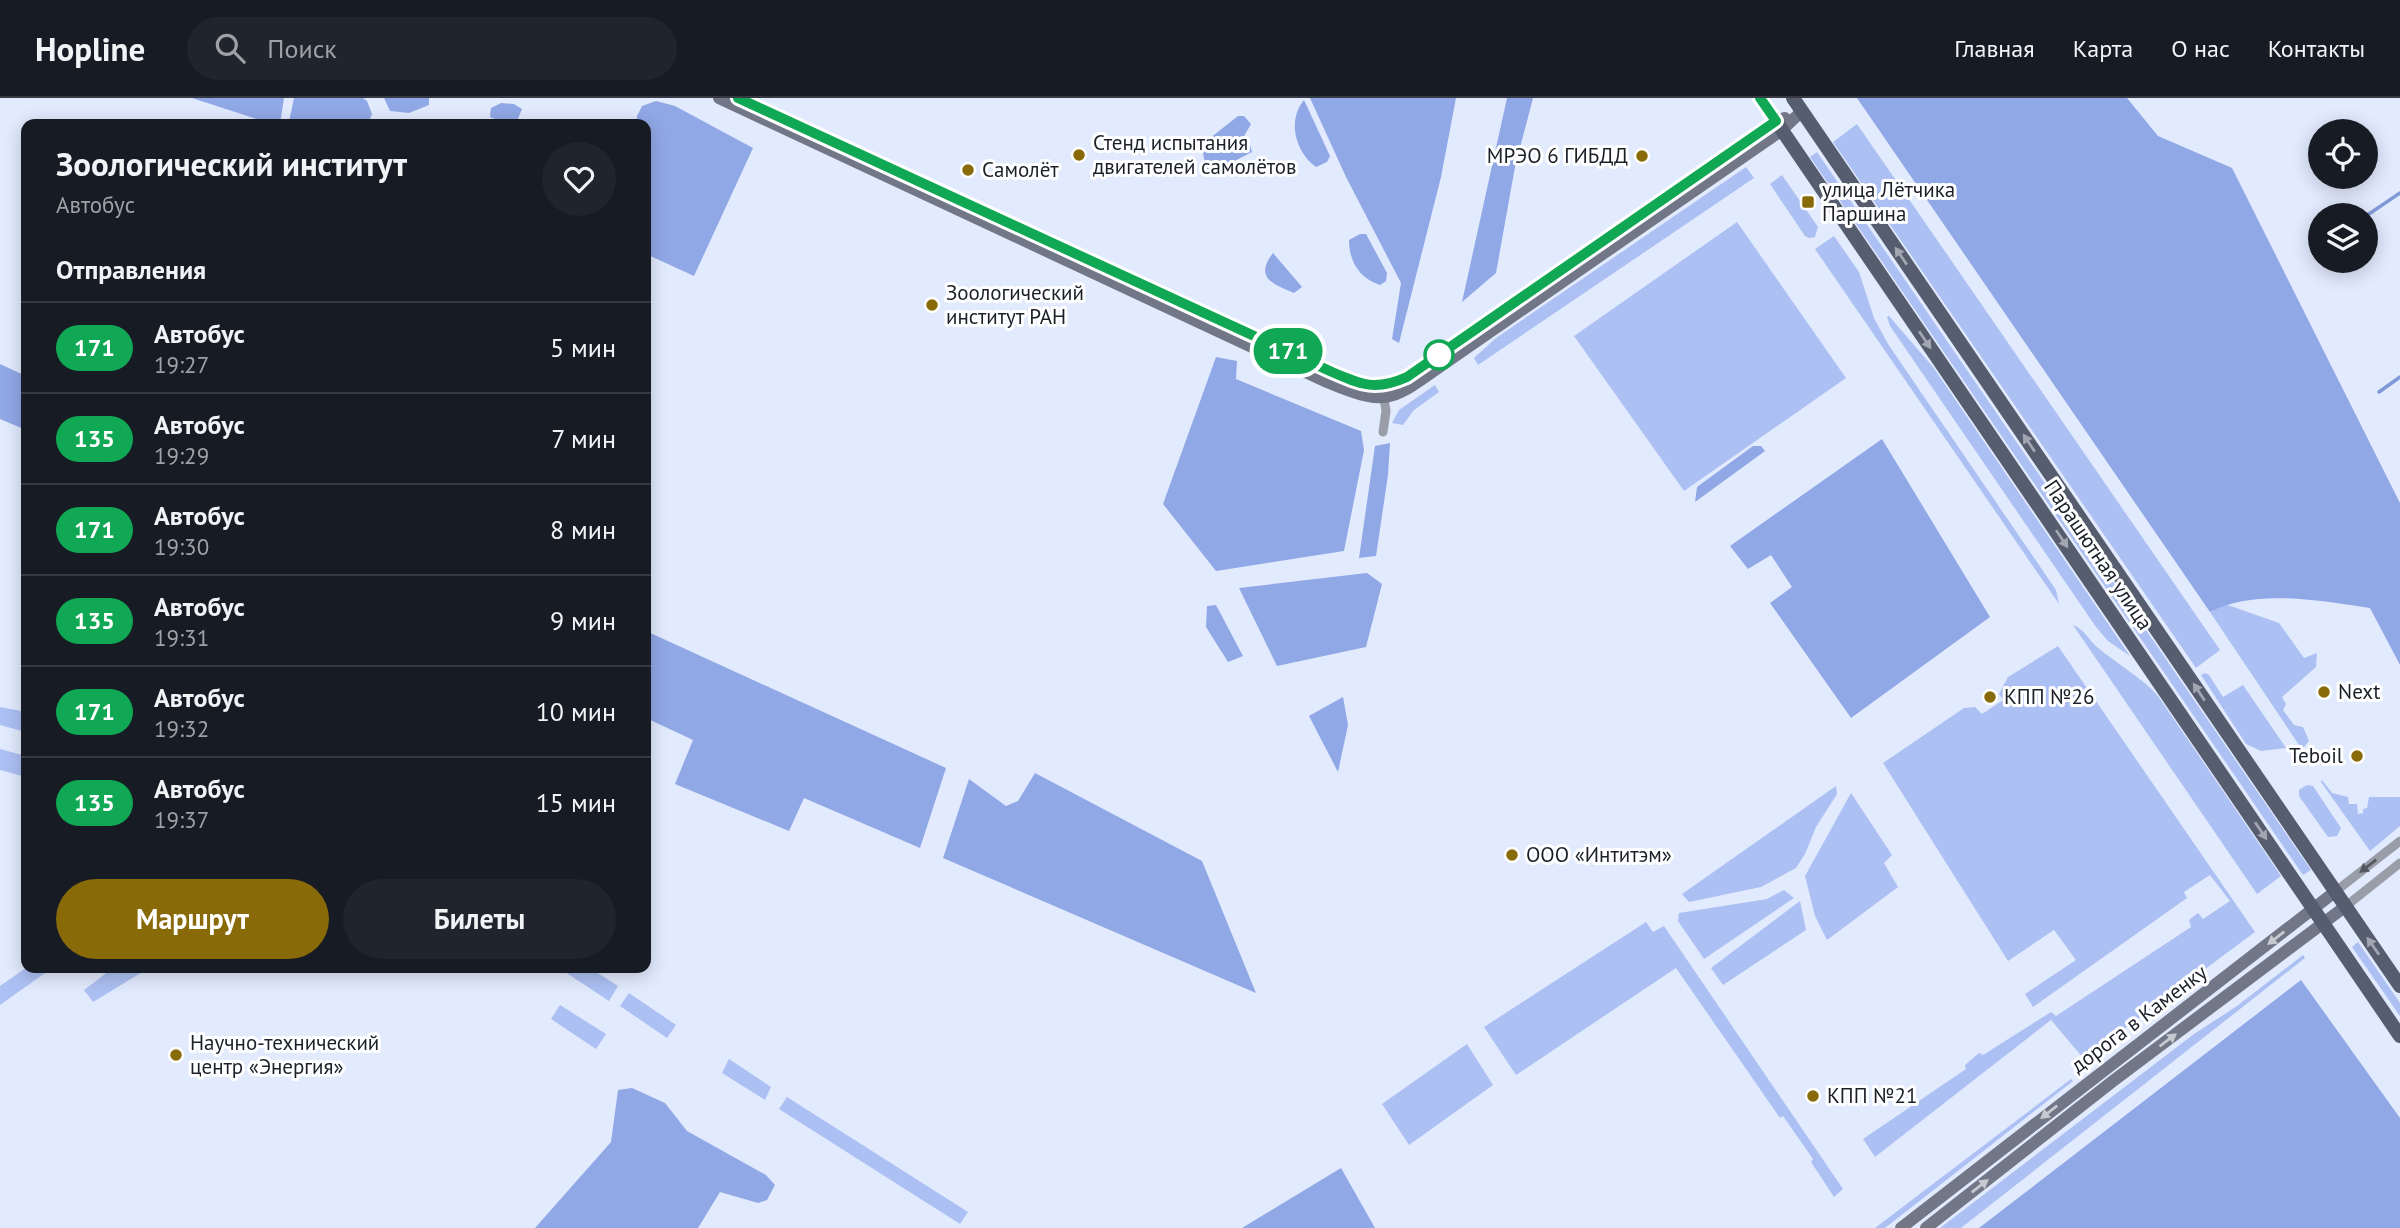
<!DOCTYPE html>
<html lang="ru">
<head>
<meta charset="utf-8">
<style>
	body { margin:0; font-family:"PT Sans",sans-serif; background:#20242c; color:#f1f3f6; height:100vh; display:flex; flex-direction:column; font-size:26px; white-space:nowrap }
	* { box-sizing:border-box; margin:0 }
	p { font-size:23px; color:#9ea1a6 }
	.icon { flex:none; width:38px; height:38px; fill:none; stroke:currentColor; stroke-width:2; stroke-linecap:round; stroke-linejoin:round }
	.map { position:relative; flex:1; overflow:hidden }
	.details { position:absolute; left:21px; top:21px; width:630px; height:854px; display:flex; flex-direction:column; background:#171b24; border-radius:14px; box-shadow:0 4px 18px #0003 }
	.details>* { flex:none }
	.badge { padding:0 14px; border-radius:23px; font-size:24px; line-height:46px }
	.fabs { position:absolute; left:2308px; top:21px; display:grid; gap:14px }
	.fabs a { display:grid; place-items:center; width:70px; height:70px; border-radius:50%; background:#171b24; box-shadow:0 4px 18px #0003; font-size:35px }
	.map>.badge { position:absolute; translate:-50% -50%; box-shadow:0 0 0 4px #fff }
	h2 { padding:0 35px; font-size:26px; line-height:63px }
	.round { display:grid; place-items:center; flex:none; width:74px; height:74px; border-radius:37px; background:#20242c }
	.summary { display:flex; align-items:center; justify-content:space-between; height:119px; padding:0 35px }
	h1 { font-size:33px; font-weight:700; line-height:52px }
	.button { display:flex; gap:14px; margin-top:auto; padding:14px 35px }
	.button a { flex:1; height:80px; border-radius:42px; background:#896a08; color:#fff; font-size:28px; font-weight:700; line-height:80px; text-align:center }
	.button a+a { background:#20242c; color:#f1f3f6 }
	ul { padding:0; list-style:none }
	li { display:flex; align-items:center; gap:21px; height:91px; padding:0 35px; border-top:2px solid #363941 }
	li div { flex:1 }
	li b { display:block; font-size:26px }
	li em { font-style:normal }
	li .badge { min-width:77px; font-weight:700; text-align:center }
	header { display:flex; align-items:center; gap:42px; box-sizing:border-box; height:98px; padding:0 35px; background:#171b24; border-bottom:2px solid #363941 }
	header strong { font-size:33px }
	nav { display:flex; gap:38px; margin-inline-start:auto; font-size:24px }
	.search { width:490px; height:63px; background:#20242c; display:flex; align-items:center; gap:18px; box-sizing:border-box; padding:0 24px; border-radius:38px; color:#9ea1a6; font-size:26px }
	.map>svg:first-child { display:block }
</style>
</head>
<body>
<header>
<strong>Hopline</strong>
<div class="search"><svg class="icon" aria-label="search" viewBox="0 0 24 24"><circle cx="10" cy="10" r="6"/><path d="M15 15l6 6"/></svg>Поиск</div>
<nav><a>Главная</a><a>Карта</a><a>О нас</a><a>Контакты</a></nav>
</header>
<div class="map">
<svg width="2400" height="1130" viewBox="0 0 2400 1130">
	<rect width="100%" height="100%" fill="#e2eafe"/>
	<g fill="#adc0f3">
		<path d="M1857 26 2220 552 2196 570 1833 44Z"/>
		<path d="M1817 54 2311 772 2303 777 1810 59Z"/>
		<path d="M1746 69 1754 80 1478 267 1474 260 1496 240Z"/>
		<path d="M1782 77 1818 129 1815 139 1809 140 1805 138 1770 86Z"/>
		<path d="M1737 124 1846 280 1684 393 1574 238Z"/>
		<path d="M1834 138 1859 174 1874 220 1888 246 2056 492 2059 506 1815 151Z"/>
		<path d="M1889 218 1933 269 2130 558 2108 543 2096 529 1890 228 1887 219Z"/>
		<path d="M1435 287 1439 294 1414 312 1403 327 1392 325 1399 312Z"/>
		<path d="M2225 506 2279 525 2304 560 2317 555 2316 569 2282 599 2286 606 2283 612 2294 627 2303 629 2309 643 2304 649 2301 650 2210 514Z"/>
		<path d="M2073 527C2085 532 2088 541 2097 549 2117 566 2140 578 2158 598L2281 778 2257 796Z"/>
		<path d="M2058 548 2255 834 2084 961 2051 922 1875 1059 1863 1041 1966 971 1965 967 1979 955 1983 957 2051 914 2056 918 2191 829 2189 822 2198 815 2203 821 2230 803 2210 777 2184 794 2187 800 2033 909 2025 896 2076 862 2054 832 2008 863 1883 665 1964 610 1975 609 1982 616 2003 602 1999 596 2008 579Z"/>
		<path d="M2205 575 2209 577 2223 599 2243 587 2286 650 2261 653 2246 646 2201 577Z"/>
		<path d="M0 609 26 614V634L0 627Z"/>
		<path d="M0 651 26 658V679L0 672Z"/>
		<path d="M2322 682 2332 695 2348 699 2349 706H2357L2358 716 2363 715V711L2367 710 2369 699H2400V728L2370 753 2321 684Z"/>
		<path d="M2307 687 2313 688 2341 730 2337 738 2328 739 2299 698V692Z"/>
		<path d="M1836 688 1837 696 1816 729 1805 756 1796 770 1761 789 1689 804 1682 796Z"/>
		<path d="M1851 695 1892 757 1884 765 1898 789 1827 842 1815 818 1805 778Z"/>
		<path d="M1784 792 1794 800 1704 861 1678 823 1679 815 1767 801Z"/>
		<path d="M1800 803 1806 832 1723 887 1711 870Z"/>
		<path d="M1646 824 1653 834 1664 828 1843 1091 1834 1099 1811 1064 1813 1061 1783 1018 1780 1020 1676 870 1516 977 1484 929Z"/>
		<path d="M2358 844 2400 905V918L2352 849Z"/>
		<path d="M2303 857 2305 860 1961 1130H1940L2194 936 2237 908Z"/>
		<path d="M26 870H52L0 907V888Z"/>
		<path d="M113 870H149L93 904 84 892Z"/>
		<path d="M559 870H590L618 888 609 903Z"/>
		<path d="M629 895 676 927 667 940 620 908Z"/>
		<path d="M560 907 606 936 596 951 551 921Z"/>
		<path d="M1467 946 1493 987 1409 1047 1382 1006Z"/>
		<path d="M729 961 771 989 765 1002 722 975Z"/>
		<path d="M2071 981 2073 983 1885 1130H1875Z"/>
		<path d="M787 999 968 1114 960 1126 779 1011Z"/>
	</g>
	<g fill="#91a8e7">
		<path d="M192 0H284L280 26H272Z"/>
		<path d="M294 0H363L367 3 372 16 368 26H297L289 24Z"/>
		<path d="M384 0H429V7L409 15 390 13Z"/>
		<path d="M1310 0H1456L1441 79 1399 245 1392 241 1401 185 1346 79Z"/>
		<path d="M1507 0H1533L1515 69 1496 175 1462 204Z"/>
		<path d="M1857 0H2127L2158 38 2232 70 2400 405V567L2370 510C2321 503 2255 490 2210 514Z"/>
		<path d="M1304 2 1330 58 1327 64 1316 69C1295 54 1287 22 1304 2Z"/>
		<path d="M656 3 675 8 753 50 694 178 646 156V26H637V18L642 8Z"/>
		<path d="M501 5 514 6 522 11 517 23 508 26 490 19 491 10Z"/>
		<path d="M1238 18H1244L1251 26 1243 40 1250 47 1252 54 1213 74 1206 70 1202 50 1205 44Z"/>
		<path d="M1360 136H1366L1387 175 1386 183 1380 187C1359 180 1349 163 1349 142Z"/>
		<path d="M1273 155 1302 189 1294 195C1273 186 1254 180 1273 155Z"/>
		<path d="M1216 259 1237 263 1236 281 1361 333 1364 352 1344 453 1216 473 1163 406Z"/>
		<path d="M0 266 26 278V332L0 321Z"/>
		<path d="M1882 341 1990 519 1851 620 1770 505 1792 489 1771 457 1748 471 1730 448Z"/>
		<path d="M1390 345 1388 377 1376 458 1359 460 1375 348Z"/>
		<path d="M1753 348H1761L1765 353 1695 404 1697 389Z"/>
		<path d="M1367 475 1382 486 1366 549 1277 568 1239 490Z"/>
		<path d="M1216 507 1243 558 1228 564 1206 529 1207 508Z"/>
		<path d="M646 533 946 670 920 750 804 700 789 733 675 686 693 642 646 620Z"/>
		<path d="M1343 599 1348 627 1338 674 1309 618Z"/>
		<path d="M1035 675 1202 763 1256 895 943 760 969 681 1006 708 1018 703Z"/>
		<path d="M2301 882 2400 1020V1130H1979Z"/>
		<path d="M632 990 665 1005 687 1033 766 1077 775 1087 767 1102 758 1105 720 1094 698 1130H535L611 1044 618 992Z"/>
		<path d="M1341 1070 1375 1130H1242Z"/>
	</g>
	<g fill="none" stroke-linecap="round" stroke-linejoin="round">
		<g stroke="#8299d7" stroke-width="3.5">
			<path d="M2366 118 2400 95"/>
			<path d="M2315 152 2320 149"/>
			<path d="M2379 294 2400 279"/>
		</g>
		<g stroke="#989da7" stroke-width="9">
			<path d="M1383 334 1386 313 1384 300"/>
			<path d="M2336 793 2400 743"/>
			<path d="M2346 808 2400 765"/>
		</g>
		<g stroke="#717787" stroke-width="12">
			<path d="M719 0 1327 284C1389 310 1392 302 1445 265L1782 32 1802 13"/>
			<path d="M773 16 1332 274C1362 287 1376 293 1407 279L1776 23 1785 20"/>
			<path d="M1901 1130 2336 793"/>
			<path d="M1926 1130 2113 983 2346 808"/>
		</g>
		<g stroke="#565d6f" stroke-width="14">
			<path d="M1760 0 2400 938"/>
			<path d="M1793 0 2400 888"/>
		</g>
	</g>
	<defs><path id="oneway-solid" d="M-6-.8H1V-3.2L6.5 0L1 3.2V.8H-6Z" transform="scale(1.75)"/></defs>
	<g fill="#a2a6b0">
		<use href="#oneway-solid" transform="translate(1901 158) rotate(-124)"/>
		<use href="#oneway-solid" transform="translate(1925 242) rotate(56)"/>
		<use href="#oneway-solid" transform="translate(2029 345) rotate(-124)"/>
		<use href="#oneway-solid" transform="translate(2062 441) rotate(56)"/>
		<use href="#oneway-solid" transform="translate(2199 594) rotate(-123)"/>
		<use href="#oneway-solid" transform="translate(2261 733) rotate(56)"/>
		<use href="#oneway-solid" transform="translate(2373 848) rotate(-125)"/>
	</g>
	<use fill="#535861" href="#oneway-solid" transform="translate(2368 768) rotate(142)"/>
	<g fill="#c6c9cf">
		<use href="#oneway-solid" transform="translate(2276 840) rotate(142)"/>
		<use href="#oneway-solid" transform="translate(2168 942) rotate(-37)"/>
		<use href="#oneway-solid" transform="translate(2049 1014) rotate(142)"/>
		<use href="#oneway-solid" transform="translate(1980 1088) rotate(-38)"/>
	</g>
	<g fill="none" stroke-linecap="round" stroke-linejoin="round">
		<g stroke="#fff" stroke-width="16">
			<path id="line" d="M738 0 1332 274C1362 287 1376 293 1407 279L1776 23 1760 0"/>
		</g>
		<use href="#line" stroke="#10a855" stroke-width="10"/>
	</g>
	<g fill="#896a08" stroke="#fff" stroke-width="2.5">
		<circle cx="1079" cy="57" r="7"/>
		<circle cx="1642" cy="58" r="7"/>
		<circle cx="968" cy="72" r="7"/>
		<rect x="1801" y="97" width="14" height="14" rx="3.5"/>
		<circle cx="932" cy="207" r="7"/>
		<circle cx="2324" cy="594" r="7"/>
		<circle cx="1990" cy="599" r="7"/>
		<circle cx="2357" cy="658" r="7"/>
		<circle cx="1512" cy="757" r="7"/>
		<circle cx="176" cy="957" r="7"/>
		<circle cx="1813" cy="998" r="7"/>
	</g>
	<circle fill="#fff" stroke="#10a855" stroke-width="3.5" cx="1439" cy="257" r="14"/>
	<g text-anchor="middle" stroke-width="6" stroke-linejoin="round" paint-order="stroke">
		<g font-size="21" fill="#1b1f28" stroke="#fff" text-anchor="start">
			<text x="1093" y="52">Стенд испытания<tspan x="1093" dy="24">двигателей самолётов</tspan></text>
			<text x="1628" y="65" text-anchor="end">МРЭО 6 ГИБДД</text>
			<text x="982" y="79">Самолёт</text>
			<text x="1822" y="99">улица Лётчика<tspan x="1822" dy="24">Паршина</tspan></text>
			<text x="946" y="202">Зоологический<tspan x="946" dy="24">институт РАН</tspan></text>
			<text x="2338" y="601">Next</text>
			<text x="2004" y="606">КПП №26</text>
			<text x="2343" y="665" text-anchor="end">Teboil</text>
			<text x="1526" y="764">ООО «Интитэм»</text>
			<text x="190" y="952">Научно-технический<tspan x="190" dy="24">центр «Энергия»</tspan></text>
			<text x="1827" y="1005">КПП №21</text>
		</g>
		<g font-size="21" fill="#1b1f28" stroke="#fff">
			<text transform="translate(2098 457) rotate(56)" y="7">Парашютная улица</text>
			<text transform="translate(2139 921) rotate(-37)" y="7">дорога в Каменку</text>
		</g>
	</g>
</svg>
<div class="fabs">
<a><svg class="icon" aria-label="locate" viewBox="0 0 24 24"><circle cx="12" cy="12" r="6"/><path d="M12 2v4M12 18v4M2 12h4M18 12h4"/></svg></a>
<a><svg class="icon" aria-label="layers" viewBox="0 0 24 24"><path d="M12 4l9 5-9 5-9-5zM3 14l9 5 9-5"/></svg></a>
</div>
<b class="badge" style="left:1288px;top:253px;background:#10a855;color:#fff">171</b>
<section class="details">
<div class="summary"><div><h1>Зоологический институт</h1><p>Автобус</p></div><a class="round"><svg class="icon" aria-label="heart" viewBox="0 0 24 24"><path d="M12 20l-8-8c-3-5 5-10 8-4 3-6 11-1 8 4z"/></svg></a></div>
<h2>Отправления</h2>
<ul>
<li><span class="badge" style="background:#10a855;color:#fff">171</span><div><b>Автобус</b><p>19:27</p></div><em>5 мин</em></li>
<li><span class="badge" style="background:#10a855;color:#fff">135</span><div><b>Автобус</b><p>19:29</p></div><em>7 мин</em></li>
<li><span class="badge" style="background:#10a855;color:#fff">171</span><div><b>Автобус</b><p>19:30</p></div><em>8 мин</em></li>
<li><span class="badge" style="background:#10a855;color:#fff">135</span><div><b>Автобус</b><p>19:31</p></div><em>9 мин</em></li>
<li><span class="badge" style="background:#10a855;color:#fff">171</span><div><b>Автобус</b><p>19:32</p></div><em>10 мин</em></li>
<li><span class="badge" style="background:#10a855;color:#fff">135</span><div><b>Автобус</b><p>19:37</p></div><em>15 мин</em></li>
</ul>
<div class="button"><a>Маршрут</a><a>Билеты</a></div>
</section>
</div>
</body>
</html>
